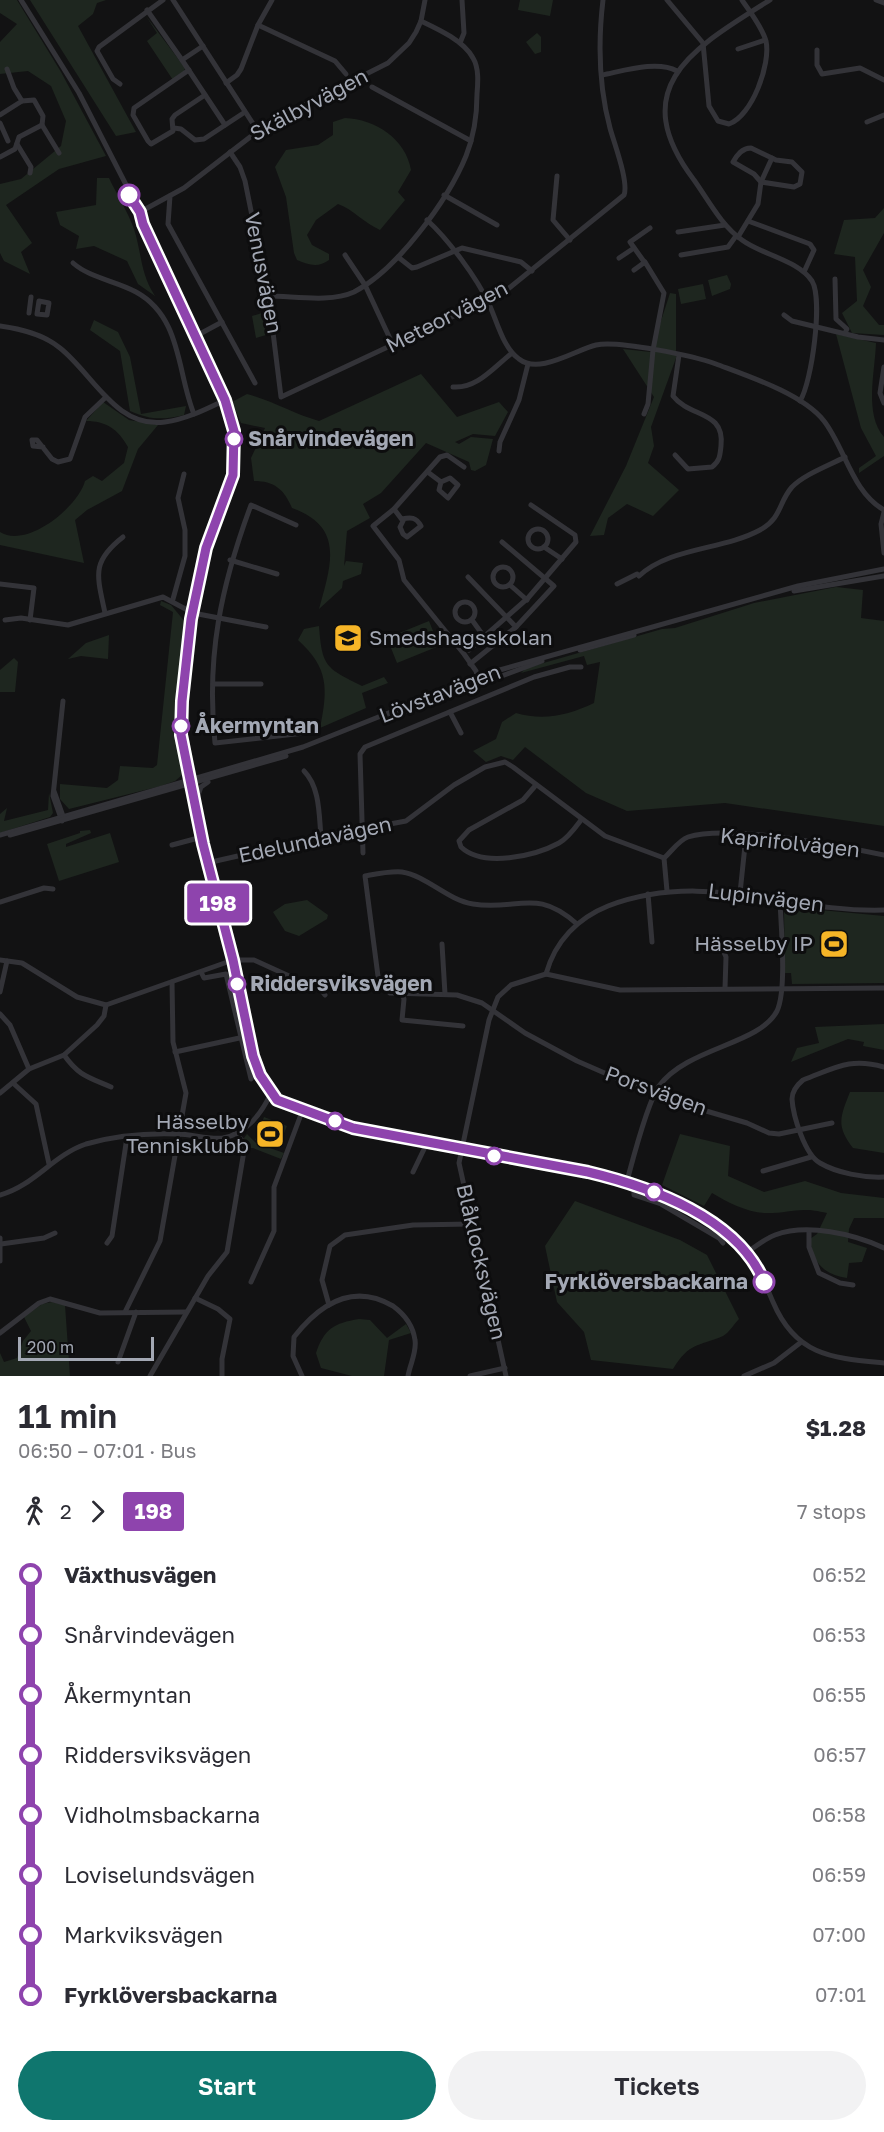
<!DOCTYPE html>
<html lang="en">
<head>
<meta charset="utf-8">
<style>
	body { margin:0; font-family:"Golos Text",sans-serif; background:#f2f2f3; color:#2b2b33; height:100vh; display:flex; flex-direction:column; font-size:22px; white-space:nowrap }
	* { box-sizing:border-box; margin:0 }
	p { font-size:20px; color:#7c7c81 }
	.icon { flex:none; width:33px; height:33px; fill:none; stroke:currentColor; stroke-width:2; stroke-linecap:round; stroke-linejoin:round }
	.map { position:relative; height:1376px; overflow:hidden }
	.drawer { display:flex; flex-direction:column; background:#fff; flex:1 }
	.drawer>* { flex:none }
	.badge { padding:0 12px; border-radius:4px; font-size:21px; line-height:39px }
	.scale { position:absolute; left:18px; bottom:15px; width:136px; box-sizing:border-box; padding-left:6px; border:3px solid #a3a8b4; border-top:0; font-size:16px; line-height:21px; white-space:nowrap; color:#a3a8b4; -webkit-text-stroke:4px #0d0d0e; paint-order:stroke }
	.map>.badge { position:absolute; translate:-50% -50%; box-shadow:0 0 0 3px #fff }
	.legs { display:flex; align-items:center; gap:9px; height:66px; padding:0 18px; font-size:20px }
	.legs p { margin-inline-start:auto }
	.summary { display:flex; align-items:center; justify-content:space-between; height:102px; padding:0 18px }
	h1 { font-size:33px; font-weight:600; line-height:45px }
	.button { display:flex; gap:12px; margin-top:auto; padding:12px 18px }
	.button a { flex:1; height:69px; border-radius:36px; background:#0f766e; color:#fff; font-size:24px; font-weight:600; line-height:69px; text-align:center }
	.button a+a { background:#f2f2f3; color:#2b2b33 }
	ul { padding:0 18px; list-style:none }
	li { display:flex; align-items:center; gap:21px; height:60px; font-size:22px }
	li i { display:grid; place-items:center; width:9px; height:100%; margin:0 8px; background:currentColor }
	li i::after { content:''; width:15px; height:15px; margin:-8px; border:4px solid; border-radius:50%; background:#fff }
	li p { margin-inline-start:auto }
	li:first-child i { background:linear-gradient(#0000 50%,currentColor 0) }
	li:last-child i { background:linear-gradient(currentColor 50%,#0000 0) }
	.map>svg:first-child { display:block }
</style>
</head>
<body>
<div class="map">
<svg width="884" height="1376" viewBox="0 0 884 1376">
	<rect width="100%" height="100%" fill="#121213"/>
	<g fill="#1e261f">
		<path d="M0 0H17L61 72 106 156 59 169 6 205 32 243 21 252 30 274 4 261 0 253V184L21 179 61 146 66 121 51 86 28 71 0 74V42L17 24 0 13Z"/>
		<path d="M30 0H106L97 3 93 14 78 26 136 132 116 136Z"/>
		<path d="M520 0H553L550 16 518 10Z"/>
		<path d="M146 16 185 68 184 72 173 80 147 41 157 33Z"/>
		<path d="M537 33 541 37V52L535 54 526 42Z"/>
		<path d="M345 118C375 119 406 139 411 170L398 192 405 200 380 230C364 223 354 210 338 204L316 220 307 235 312 245 329 254V260C318 268 309 265 297 260L294 253 286 197 275 167 286 150 318 145 333 135V122Z"/>
		<path d="M97 178H109C117 195 128 212 134 229 142 254 140 273 155 296L138 284 127 261 94 246 76 249 79 236 60 225 56 212 96 205Z"/>
		<path d="M884 208V233L863 270 871 287 863 306 879 325H884V335L852 333 842 313 857 301 855 257 834 254 844 220 875 218Z"/>
		<path d="M727 275 731 284 730 289 712 296 708 280Z"/>
		<path d="M703 284 706 299 681 304 678 289Z"/>
		<path d="M670 293 676 294V358L651 427 654 446 648 463 679 490 653 516 627 504 608 518 604 535 590 536 626 466 654 397 623 349 651 352Z"/>
		<path d="M262 313 266 335 256 338 252 316Z"/>
		<path d="M94 320 118 332 130 357 141 414 186 406 184 415C163 420 150 420 130 411L120 351 90 330Z"/>
		<path d="M836 334 876 343C875 372 864 414 884 437V456L859 473V468L876 456 861 428Z"/>
		<path d="M421 374 457 417 499 402 508 412 495 436 473 434 455 442 459 444 471 437 493 439 486 465 475 471 471 470 469 462 426 443 381 493 363 504 370 518 347 531 344 566 346 561 363 563 361 574 343 581 342 588 319 609C331 565 345 527 292 508 284 489 274 481 254 481L251 458 265 428 241 423 232 402 247 394C273 401 294 414 319 421Z"/>
		<path d="M103 402 129 420 158 425 138 449 122 491 87 510 75 520 84 563 0 545V532C27 549 78 507 85 481L93 476 102 481 124 463 128 447C118 429 106 421 86 421Z"/>
		<path d="M836 587 863 590 861 618 884 621V826L725 803 627 811 586 793 525 747 513 760 501 756 486 762 473 751 496 739 502 722 516 713C544 721 569 715 594 703L600 662 587 665 584 656 521 673 526 668 662 629 675 628 754 603Z"/>
		<path d="M161 601 171 605 186 623 177 716V744L182 775 175 781 161 786 69 809 60 799V784L107 788 118 780 120 766 153 768 157 765 173 612 160 605Z"/>
		<path d="M429 621 439 646 397 663 387 638Z"/>
		<path d="M319 626C322 667 326 668 362 686L384 677 388 683 362 693 366 708 320 728C328 689 329 668 298 640L304 629Z"/>
		<path d="M109 635 108 659 81 656 68 659 86 643Z"/>
		<path d="M14 658 18 662 15 692H0V670Z"/>
		<path d="M49 793 53 813 50 817 0 833V814L7 808 4 821 48 810Z"/>
		<path d="M90 830 91 833 66 844V847L110 833 119 862 59 881 47 844 80 833V831Z"/>
		<path d="M307 900 328 915 327 919 299 936 285 931 273 912 285 904Z"/>
		<path d="M788 907 884 916V983L792 984 791 973H785L784 912Z"/>
		<path d="M884 1024V1050L863 1046 864 1042 848 1039 791 1062 797 1048 819 1043 815 1027Z"/>
		<path d="M850 1092H884V1153L853 1148C836 1126 840 1117 850 1092Z"/>
		<path d="M264 1117 287 1126 278 1148 255 1140Z"/>
		<path d="M247 1134 256 1143 284 1153 281 1159 253 1148H246L244 1138Z"/>
		<path d="M680 1134 730 1146 728 1176 764 1192 805 1181 841 1193 884 1198V1218H854L849 1229 848 1242 867 1248 862 1262 849 1263 847 1278C823 1274 813 1263 810 1239L817 1234 827 1213C799 1206 792 1213 766 1213 748 1213 727 1202 712 1193L704 1206 662 1185Z"/>
		<path d="M575 1201 680 1240 707 1255 739 1319C734 1324 729 1333 723 1336 697 1347 690 1342 673 1369L591 1360 584 1332 557 1302 545 1246Z"/>
		<path d="M52 1302 65 1305 70 1376H0V1353L4 1362 17 1358 23 1341 31 1331 24 1317 42 1304Z"/>
		<path d="M359 1319 370 1320 387 1338 406 1324 411 1333 389 1340 384 1376H352L321 1368 316 1353C324 1329 334 1323 359 1319Z"/>
	</g>
	<g fill="none" stroke-linecap="round" stroke-linejoin="round">
		<g stroke="#333338" stroke-width="5">
			<path d="M21 0 79 93 140 212 143 224 225 400 234 431 233 475 206 548 191 619 182 701V746"/>
			<path d="M173 0 257 130"/>
			<path d="M667 0 703 43 709 106 718 121 729 124C752 116 771 64 766 41 762 27 750 12 742 0"/>
			<path d="M770 0C696 47 623 86 694 180 709 201 721 225 742 240 762 255 798 260 812 281 823 299 812 382 800 401"/>
			<path d="M876 0 884 3"/>
			<path d="M147 10 182 60"/>
			<path d="M258 25 335 61 346 74"/>
			<path d="M460 43 464 33 462 0"/>
			<path d="M203 46 182 60 225 125"/>
			<path d="M738 49 765 40"/>
			<path d="M817 50V65L822 74 860 68 884 80"/>
			<path d="M189 70 134 108 133 115 148 141 151 144 173 131 172 119 175 115 205 95"/>
			<path d="M602 75C623 71 657 60 677 71"/>
			<path d="M226 83 237 75 241 69 258 25 272 0"/>
			<path d="M120 84 113 79 97 51 99 47 163 0"/>
			<path d="M372 87 471 141"/>
			<path d="M22 101 34 100 43 116 42 125"/>
			<path d="M0 115 22 101 14 88 7 69"/>
			<path d="M867 122 884 115"/>
			<path d="M0 123 8 141"/>
			<path d="M174 128 181 129 195 140 204 139 245 112"/>
			<path d="M17 144 31 167 30 173"/>
			<path d="M751 148 776 160 792 162 802 172 800 184 794 187 761 182 754 174 733 162C737 155 742 148 751 148Z"/>
			<path d="M230 152 240 167 245 181 269 300 281 397 503 293 624 195C629 182 614 143 610 128 599 87 598 42 603 0"/>
			<path d="M0 157 15 149 19 137 42 125 59 153"/>
			<path d="M557 176 553 220 570 240"/>
			<path d="M444 195 497 225"/>
			<path d="M170 196 168 224 255 383"/>
			<path d="M140 212 184 188 267 124 388 63 409 43 416 32 421 21 425 0"/>
			<path d="M427 220C448 239 477 278 489 304 497 321 503 348 519 359 539 375 575 350 596 345 617 340 695 356 716 364 748 376 803 394 824 421 845 448 852 492 884 510"/>
			<path d="M748 221 810 244 814 250 804 272"/>
			<path d="M678 232 725 225"/>
			<path d="M738 237 758 204 761 182 772 158"/>
			<path d="M345 255 365 285 393 345"/>
			<path d="M681 255 728 247 736 236"/>
			<path d="M398 257 412 268 417 267 462 248 521 262 532 271"/>
			<path d="M619 258 634 248"/>
			<path d="M73 263C90 278 116 281 136 292 182 317 177 373 194 414"/>
			<path d="M645 263 630 242 650 228"/>
			<path d="M634 270 645 262 664 293 653 350 648 404 644 414"/>
			<path d="M835 279 836 319 847 329 845 333"/>
			<path d="M268 296C294 296 330 303 354 292 397 270 448 200 466 156 474 136 477 115 477 94 478 82 479 68 473 58 464 41 438 29 421 21"/>
			<path d="M39 301 49 303 47 315 37 314Z"/>
			<path d="M29 313 31 297"/>
			<path d="M784 315 792 321 858 337 884 340"/>
			<path d="M0 326C21 329 43 334 60 348 93 374 116 429 165 422 187 419 206 409 225 400"/>
			<path d="M196 336 222 322"/>
			<path d="M884 367 880 393 884 403"/>
			<path d="M453 387C477 389 494 367 512 353"/>
			<path d="M43 447 33 446 32 440H37L52 459 58 462 70 459 85 417 106 397"/>
			<path d="M499 451 500 442 519 400 528 364"/>
			<path d="M675 455 688 469 712 467C720 461 720 455 721 446 725 410 690 418 673 396L679 355"/>
			<path d="M464 467 447 455 440 457 394 509 373 526 399 560 404 580 464 654 476 671 478 679"/>
			<path d="M429 473 441 482 439 490 448 498 458 485 450 478 441 482"/>
			<path d="M394 509 403 521 400 527 403 534 407 537 421 526C416 517 411 517 402 519"/>
			<path d="M884 512 881 524 884 553"/>
			<path d="M296 525 251 505C221 586 206 656 215 743L304 733 315 727"/>
			<circle cx="538" cy="539" r="10"/>
			<path d="M544 547 562 559"/>
			<path d="M230 560 277 574"/>
			<circle cx="503" cy="577" r="10"/>
			<path d="M639 576C670 547 723 550 760 530 782 518 778 503 792 487 805 474 828 466 845 457"/>
			<path d="M468 577 516 627"/>
			<path d="M0 584 34 588 30 620"/>
			<path d="M617 584 637 574"/>
			<path d="M510 585 527 600"/>
			<path d="M794 591 884 576"/>
			<path d="M173 599 185 556V530L178 498 184 474"/>
			<circle cx="465" cy="612" r="10"/>
			<path d="M105 613C97 575 91 562 123 537"/>
			<path d="M5 620 21 618 68 625 163 597 193 613 266 627"/>
			<path d="M472 620 485 638"/>
			<path d="M469 650 528 598 576 542 575 535 531 505"/>
			<path d="M580 650 634 635"/>
			<path d="M470 664 516 627 554 586 502 542"/>
			<path d="M213 684H261"/>
			<path d="M450 712 461 733"/>
			<path d="M388 718 542 661"/>
			<path d="M182 742 253 1056 260 1075 277 1100 353 1128 588 1172C644 1185 706 1207 745 1250 759 1265 765 1284 773 1302 796 1356 832 1358 884 1363"/>
			<path d="M183 761 188 781"/>
			<path d="M304 771C320 787 319 815 321 837"/>
			<path d="M536 785 523 800 469 830 459 841 461 847C483 868 535 856 559 843 568 838 575 828 581 820"/>
			<path d="M54 791 63 816 62 821 53 796 63 701"/>
			<path d="M196 801 201 787 208 782"/>
			<path d="M0 835 303 747 489 673 798 586 884 569"/>
			<path d="M10 835 286 756"/>
			<path d="M172 845 202 837"/>
			<path d="M363 853 360 754 365 747 534 677 570 667H581"/>
			<path d="M207 863 321 837 406 821 454 785 485 767 505 762 513 767 605 836 664 858"/>
			<path d="M667 891 664 858C671 852 679 840 688 837 728 824 841 846 884 855"/>
			<path d="M740 893 746 836"/>
			<path d="M648 894 652 942"/>
			<path d="M0 902 44 888 53 889"/>
			<path d="M577 924C536 887 518 911 473 904 447 900 427 876 402 872 390 871 376 874 365 876L379 984 390 993 457 995 482 1003 525 1033 577 1061 662 1098 747 1123 769 1133 779 1134 832 1123"/>
			<path d="M442 944 445 994"/>
			<path d="M721 945 726 957 725 988"/>
			<path d="M0 960 22 963 77 997 106 1005 233 960H254L322 991 325 995"/>
			<path d="M201 972 204 978 226 974 251 1079"/>
			<path d="M546 974C555 941 578 918 608 906 706 869 787 913 884 910"/>
			<path d="M0 992 7 961"/>
			<path d="M402 994 404 999 402 1020 463 1026"/>
			<path d="M0 1014 10 1025 29 1069"/>
			<path d="M175 1052 244 1037"/>
			<path d="M64 1055C79 1076 88 1077 111 1087"/>
			<path d="M884 1067C850 1057 835 1068 803 1080 797 1085 792 1091 792 1099 793 1116 805 1155 820 1163 837 1173 864 1178 884 1177"/>
			<path d="M13 1083 36 1104 49 1164"/>
			<path d="M0 1093 29 1069 64 1055 97 1025 104 1016 106 1005"/>
			<path d="M763 1171 811 1157"/>
			<path d="M413 1172 427 1143"/>
			<path d="M627 1181C633 1159 647 1103 659 1086 688 1047 759 1045 777 1011 787 990 781 927 780 901"/>
			<path d="M634 1184V1195L661 1204 719 1238 723 1243"/>
			<path d="M0 1195C34 1186 53 1155 86 1144 114 1136 148 1133 177 1134 192 1134 209 1140 223 1138 246 1134 262 1113 271 1093"/>
			<path d="M809 1231V1247L819 1273 840 1283 853 1285"/>
			<path d="M0 1238V1261"/>
			<path d="M107 1243 112 1236 127 1137"/>
			<path d="M1 1244 44 1238 55 1233"/>
			<path d="M747 1252C757 1246 764 1239 775 1235 807 1223 854 1234 884 1248"/>
			<path d="M251 1282 274 1231V1187L303 1109"/>
			<path d="M195 1298 218 1309 230 1319 222 1359V1376"/>
			<path d="M329 1305 322 1280 330 1246 345 1235 413 1225 471 1224"/>
			<path d="M125 1312 160 1241 186 1093 173 1042 172 982"/>
			<path d="M0 1333 39 1303 50 1299 100 1313 186 1312"/>
			<path d="M118 1362 136 1312"/>
			<path d="M150 1376 208 1276 227 1252 244 1151 243 1142 237 1134"/>
			<path d="M302 1376 293 1356 294 1337C319 1305 352 1282 393 1306 404 1314 413 1326 415 1340 417 1352 410 1364 408 1376"/>
			<path d="M470 1376 505 1368"/>
			<path d="M506 1376 459 1163 489 1020 498 997 511 985 546 974 620 990 884 988"/>
			<path d="M744 1376 774 1363 800 1343"/>
		</g>
	</g>
	<g fill="none" stroke-linecap="round" stroke-linejoin="round">
		<g stroke="#fff" stroke-width="14">
			<path id="line-1" d="M129 195 140 212 143 224 225 400 234 431 233 475 206 548 191 619 182 701 181 735 203 844 233 960 253 1056 260 1075 277 1100 353 1128 588 1172C651 1187 738 1218 764 1282"/>
		</g>
		<use href="#line-1" stroke="#8e44ad" stroke-width="9"/>
	</g>
	<defs>
		<g id="school-square" transform="scale(1.5)"><rect x="-9" y="-9" width="18" height="18" rx="4" fill="#f6b527" stroke="#0d0d0e"/><path d="M0-5L7-2L0 1L-7-2ZM-4 1L0 2.5L4 1V4Q0 6-4 4Z" fill="#111"/></g>
		<g id="stadium-square" transform="scale(1.5)"><rect x="-9" y="-9" width="18" height="18" rx="4" fill="#f6b527" stroke="#0d0d0e"/><path d="M0-5a6.5 5 0 1 0 0 10a6.5 5 0 1 0 0-10ZM-3.5-1.8h7v3.6h-7Z" fill="#111"/></g>
	</defs>
	<g fill-rule="evenodd">
		<use href="#school-square" x="348" y="638"/>
		<use href="#stadium-square" x="834" y="944"/>
		<use href="#stadium-square" x="270" y="1134"/>
	</g>
	<g fill="#fff" stroke="#8e44ad" stroke-width="3">
		<circle cx="129" cy="195" r="10"/>
		<circle cx="234" cy="439" r="8"/>
		<circle cx="181" cy="726" r="8"/>
		<circle cx="237" cy="984" r="8"/>
		<circle cx="335" cy="1121" r="8"/>
		<circle cx="494" cy="1156" r="8"/>
		<circle cx="654" cy="1192" r="8"/>
		<circle cx="764" cy="1282" r="10"/>
	</g>
	<g text-anchor="middle" stroke-width="6" stroke-linejoin="round" paint-order="stroke">
		<g font-size="21" fill="#a3a8b4" stroke="#0d0d0e">
			<text transform="translate(309 105) rotate(-28)" y="7">Skälbyvägen</text>
			<text transform="translate(263 273) rotate(79)" y="7">Venusvägen</text>
			<text transform="translate(447 317) rotate(-27)" y="7">Meteorvägen</text>
			<text transform="translate(440 694) rotate(-21)" y="7">Lövstavägen</text>
			<text transform="translate(315 840) rotate(-12)" y="7">Edelundavägen</text>
			<text transform="translate(790 843) rotate(6)" y="7">Kaprifolvägen</text>
			<text transform="translate(766 898) rotate(7)" y="7">Lupinvägen</text>
			<text transform="translate(656 1091) rotate(20)" y="7">Porsvägen</text>
			<text transform="translate(481 1262) rotate(77)" y="7">Blåklocksvägen</text>
		</g>
		<g font-size="21" font-weight="bold" fill="#a3a8b4" stroke="#0d0d0e" text-anchor="start">
			<text x="248" y="446">Snårvindevägen</text>
			<text x="195" y="733">Åkermyntan</text>
			<text x="250" y="991">Riddersviksvägen</text>
			<text x="748" y="1289" text-anchor="end">Fyrklöversbackarna</text>
		</g>
		<g font-size="21" fill="#a3a8b4" stroke="#0d0d0e" text-anchor="end">
			<text x="369" y="645" text-anchor="start">Smedshagsskolan</text>
			<text x="813" y="951">Hässelby IP</text>
			<text x="249" y="1129">Hässelby<tspan x="249" dy="24">Tennisklubb</tspan></text>
		</g>
	</g>
</svg>
<div class="scale">200 m</div>
<b class="badge" style="left:218px;top:903px;background:#8e44ad;color:#fff">198</b>
</div>
<section class="drawer">
<div class="summary"><div><h1>11 min</h1><p>06:50 – 07:01 · Bus</p></div><b>$1.28</b></div>
<div class="legs"><svg class="icon" aria-label="walk" viewBox="0 0 24 24"><circle cx="13" cy="4" r="2"/><path d="M13 8l-2 6 4 7M11 14l-3 7M7 12l3-4h3l4 4"/></svg>2<svg class="icon" aria-label="forward" viewBox="0 0 24 24"><path d="M9 5l7 7-7 7"/></svg><b class="badge" style="background:#8e44ad;color:#fff">198</b><p>7 stops</p></div>
<ul>
<li><i style="color:#8e44ad"></i><b>Växthusvägen</b><p>06:52</p></li>
<li><i style="color:#8e44ad"></i><span>Snårvindevägen</span><p>06:53</p></li>
<li><i style="color:#8e44ad"></i><span>Åkermyntan</span><p>06:55</p></li>
<li><i style="color:#8e44ad"></i><span>Riddersviksvägen</span><p>06:57</p></li>
<li><i style="color:#8e44ad"></i><span>Vidholmsbackarna</span><p>06:58</p></li>
<li><i style="color:#8e44ad"></i><span>Loviselundsvägen</span><p>06:59</p></li>
<li><i style="color:#8e44ad"></i><span>Markviksvägen</span><p>07:00</p></li>
<li><i style="color:#8e44ad"></i><b>Fyrklöversbackarna</b><p>07:01</p></li>
</ul>
<div class="button"><a>Start</a><a>Tickets</a></div>
</section>
</body>
</html>
